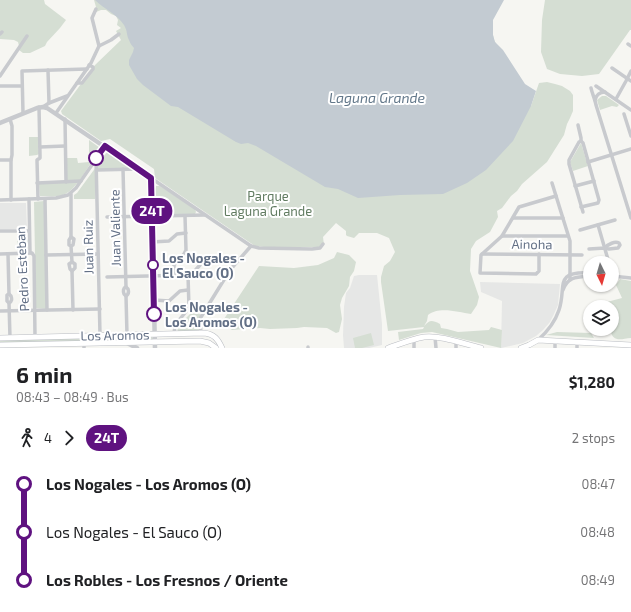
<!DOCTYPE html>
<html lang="en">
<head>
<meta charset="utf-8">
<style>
	body { margin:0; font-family:"Exo 2",sans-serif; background:#f2f2f2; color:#202124; height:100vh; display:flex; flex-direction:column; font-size:15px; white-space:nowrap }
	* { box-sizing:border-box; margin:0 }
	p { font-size:13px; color:#757577 }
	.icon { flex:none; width:22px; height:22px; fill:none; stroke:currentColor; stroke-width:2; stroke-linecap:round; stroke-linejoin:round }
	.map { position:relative; height:348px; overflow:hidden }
	.side { display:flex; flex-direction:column; background:#fff; flex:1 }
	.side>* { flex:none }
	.badge { padding:0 8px; border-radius:13px; font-size:14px; line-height:26px }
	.needle { width:26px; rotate:175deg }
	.buttons { position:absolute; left:583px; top:256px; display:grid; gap:8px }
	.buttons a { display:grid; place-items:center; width:36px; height:36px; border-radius:50%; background:#fff; box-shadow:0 1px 3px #0004; font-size:20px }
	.map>.badge { position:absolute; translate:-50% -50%; box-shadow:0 0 0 2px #fff }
	.legs { display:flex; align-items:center; gap:6px; height:44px; padding:0 16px; font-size:13px }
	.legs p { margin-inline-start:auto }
	.headline { display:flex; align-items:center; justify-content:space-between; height:68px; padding:0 16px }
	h1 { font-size:22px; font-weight:700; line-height:30px }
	ul { padding:0 16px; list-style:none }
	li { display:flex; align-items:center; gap:14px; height:48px; font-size:15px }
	li i { display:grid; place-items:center; width:6px; height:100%; margin:0 5px; background:currentColor }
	li i::after { content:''; width:10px; height:10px; margin:-5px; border:3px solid; border-radius:50%; background:#fff }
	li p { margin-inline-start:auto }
	li:first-child i { background:linear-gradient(#0000 50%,currentColor 0) }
	li:last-child i { background:linear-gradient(currentColor 50%,#0000 0) }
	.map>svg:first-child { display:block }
</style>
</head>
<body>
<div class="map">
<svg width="631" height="348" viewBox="0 0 631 348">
	<rect width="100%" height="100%" fill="#f6f6f2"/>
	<g fill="#e6e7e6">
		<path d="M0 203H26L27 229H0Z"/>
		<path d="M359 275H377L382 324V345L369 348H344L343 335 344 307 346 293 350 288 354 276Z"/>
		<path d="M480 282 560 284 558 305 554 314 550 322 543 330 536 336 523 343 501 348 502 301 481 292Z"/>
	</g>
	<g fill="#d5ded3">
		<path d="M0 0H44L45 4 66 20 60 28 47 42 45 46 30 53H23L19 50V46L18 42 14 40 0 39Z"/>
		<path d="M94 0H500L490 20 494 40 531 106 539 83 547 82 555 84 562 86 570 91 573 95V111L570 118 567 124 564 135 547 162 522 184 517 191 511 196 502 208 497 211 498 217 490 232 476 241 471 249 470 271 479 297 477 305 471 314C458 312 439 306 428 315L427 321 424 326C430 321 430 319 440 324L441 328 447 329 458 332 489 330 491 327 502 330 501 348 432 332 421 333 399 340 398 332 423 329 424 327 388 331 381 282V277L384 266 390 261 395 252 389 238 377 233H359L354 238 347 236 346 235V231L336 223 323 237 324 245 321 247H264L255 246 155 178 154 169 110 139 101 141 62 114 61 111 95 65 121 40 116 31 121 28 117 25 118 20 116 16 111 14 106 10H101L96 12V7Z"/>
		<path d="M545 0H631V30H630L599 74 582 76 560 74 547 69 541 52 542 20Z"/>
		<path d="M602 96H606L619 105 617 107 612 106 600 110 597 100Z"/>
		<path d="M29 137H38L39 154 37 155 29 156Z"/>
		<path d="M89 140 100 148C93 159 77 188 67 193 59 198 48 196 40 196L39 183H66L67 158H77L78 163 89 162Z"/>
		<path d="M581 143 588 166 573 171 570 162Z"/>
		<path d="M107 152H110L134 168 96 169 95 199H74V195L77 193Z"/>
		<path d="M156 186H160L195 209 196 212 195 214 157 215 156 214C156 205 153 194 156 186Z"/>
		<path d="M44 201 47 309 36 308 34 202Z"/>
		<path d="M17 234H27L28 250H17Z"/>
		<path d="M337 252 349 255 356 262 354 271 350 277 349 286 342 298 340 305 342 319 339 332 336 333 327 328 304 327 297 328 270 329 260 328 232 330 222 322 259 266 294 268 318 265 334 258Z"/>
		<path d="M620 279 631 281V338C620 339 613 343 610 329H612V307H605L603 303 622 298 616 285Z"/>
		<path d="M194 310 201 315 199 319V331L178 332 177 327Z"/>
		<path d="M557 332 591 333 594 338 546 335Z"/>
		<path d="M371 333 374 345 362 348H355L353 338Z"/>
		<path d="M151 337 153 338V340L0 343V340Z"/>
	</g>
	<path fill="#c3cbd2" d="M95 0H504L493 20V35L495 42 503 50 525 84 536 91 531 106 513 141 486 170 467 183 443 194 400 195 358 198 338 189 325 187 256 146 248 143 241 144 236 142 178 107 171 106 143 85 137 79 129 65V60L133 52 134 48C132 46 130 43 129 40 126 34 128 32 124 25 117 14 104 9 95 0Z"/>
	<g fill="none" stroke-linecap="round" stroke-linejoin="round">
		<g stroke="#babdc3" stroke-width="6">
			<g id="secondary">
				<path d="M0 338 204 333C214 334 218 339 222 348"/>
				<path d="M0 345 200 341 209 343 216 348"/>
				<path d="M388 348C400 344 412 339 424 337 441 335 464 344 481 348"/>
				<path d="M521 348 529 345 538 340 631 345"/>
			</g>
		</g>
		<g stroke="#c8cace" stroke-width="3.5">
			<path d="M96 9 92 18 99 46 111 40 119 34"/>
			<path d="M0 34 2 32"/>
			<path d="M628 44 631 46"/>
			<path d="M612 68 631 81"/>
			<path d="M48 70 49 103"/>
			<path d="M0 76 27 36"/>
			<path d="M77 83H82L93 69V67L89 65"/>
			<path d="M0 86H22"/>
			<path d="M596 86 631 110"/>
			<path d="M591 88C592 93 595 99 596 105L631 218"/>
			<path d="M616 99 626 81 631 71"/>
			<path d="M595 100C596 95 600 92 605 92"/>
			<path d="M43 107 49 103 67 96"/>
			<path d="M23 113 22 71 87 69"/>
			<path d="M56 113 91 63 99 46"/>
			<path d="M624 114 631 136"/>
			<path d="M10 119 12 126V155L11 160V200"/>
			<path d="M65 119 66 182"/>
			<path d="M578 125 581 138V141L583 143 599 200 598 203 581 207"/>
			<path d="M581 141 579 142 569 160V164L583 212"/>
			<path d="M40 147 65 146"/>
			<path d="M96 158 100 335"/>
			<path d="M0 160H11"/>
			<path d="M588 162 631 149"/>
			<path d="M123 169 126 287 128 289C129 292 129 294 126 296L127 335"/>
			<path d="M97 170 138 169"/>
			<path d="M151 178 251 246 259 248 312 249 320 248 323 244"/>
			<path d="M37 183 81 181"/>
			<path d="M552 183 570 241V280"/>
			<path d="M575 186 594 181"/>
			<path d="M71 194V237L69 240V245L71 246 72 262 69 264 70 269 72 271 73 310"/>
			<path d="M29 199 30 253H32L34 256 35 337"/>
			<path d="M38 199 37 160 40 158V155L39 107"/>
			<path d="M45 199 47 310"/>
			<path d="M0 200 56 198 68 195 76 188 105 146"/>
			<path d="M107 217 205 215"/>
			<path d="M513 218H563"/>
			<path d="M598 225 609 263"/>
			<path d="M580 230 615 220"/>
			<path d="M0 231H29"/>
			<path d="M502 236H568"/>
			<path d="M71 237 74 239 73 245 71 246"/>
			<path d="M152 242 169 241 177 234 186 233"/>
			<path d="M589 249 605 248 609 249 618 248 620 245 619 243C615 241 608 244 605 248"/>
			<path d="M0 254 30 253"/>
			<path d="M8 254 9 294 11 296C12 299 12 302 9 303"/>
			<path d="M482 254 582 255"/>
			<path d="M539 254V271L536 274 480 273 481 255 502 236 519 207 556 196"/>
			<path d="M46 255 98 254"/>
			<path d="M72 262 75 264V268L72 271"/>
			<path d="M612 266V271L614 276"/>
			<path d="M174 276V265L184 254 186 250 185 216"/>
			<path d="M612 276 631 278"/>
			<path d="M107 277 189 275 192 274 200 265"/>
			<path d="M126 287C123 288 123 291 124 294L126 296"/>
			<path d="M563 290C568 276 578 277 590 276"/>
			<path d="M9 294 7 295V301L9 303 10 338"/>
			<path d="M154 300 169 301 180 291 188 290"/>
			<path d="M0 311 100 309"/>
			<path d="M201 333 200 320 201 317 230 270 251 246"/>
			<path d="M174 334 175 325 189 308 188 275"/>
			<path d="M435 337 436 348"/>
			<path d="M414 340V348"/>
			<path d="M538 340C547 332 555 322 559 310 567 286 553 271 590 273"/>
			<path d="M555 341V348"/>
			<path d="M456 342V348"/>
			<path d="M84 344V348"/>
			<path d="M308 347V348"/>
			<path d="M577 348V342"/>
		</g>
		<g stroke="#c8cace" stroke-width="4.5">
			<path d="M0 123 37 108 43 107 47 108 151 178 155 348"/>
			<path d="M127 343 137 348"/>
		</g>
		<use href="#secondary" stroke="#fff" stroke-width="5"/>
	</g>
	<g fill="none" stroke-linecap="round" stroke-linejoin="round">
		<g stroke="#fff" stroke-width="9">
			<path id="line-1" d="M96 158 105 146 151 178 154 314"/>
		</g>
		<use href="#line-1" stroke="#5f1280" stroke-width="6"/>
	</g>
	<g fill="#fff" stroke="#5f1280" stroke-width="2">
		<circle cx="96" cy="158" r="7"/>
		<circle cx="153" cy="265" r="5"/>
		<circle cx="154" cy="314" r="7"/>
	</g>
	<g text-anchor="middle" stroke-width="4" stroke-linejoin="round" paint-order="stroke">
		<g font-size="13" fill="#627c62" stroke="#fff">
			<text x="268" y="201">Parque<tspan x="268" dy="15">Laguna Grande</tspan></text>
		</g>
		<g font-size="13" fill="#637086" stroke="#fff">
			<text transform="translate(115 228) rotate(-91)" y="5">Juan Valiente</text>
			<text transform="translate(532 244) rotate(1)" y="5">Ainoha</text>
			<text transform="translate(88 247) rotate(-91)" y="5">Juan Ruiz</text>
			<text transform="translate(22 269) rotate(-93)" y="5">Pedro Esteban</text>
			<text transform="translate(115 335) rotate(-1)" y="5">Los Aromos</text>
		</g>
		<g font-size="13" font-weight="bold" fill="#637086" stroke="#fff" text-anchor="start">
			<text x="162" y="263">Los Nogales -<tspan x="162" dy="15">El Sauco (O)</tspan></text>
			<text x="165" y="312">Los Nogales -<tspan x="165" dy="15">Los Aromos (O)</tspan></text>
		</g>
		<g font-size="14" font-style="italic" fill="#63788a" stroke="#fff">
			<text x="377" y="103">Laguna Grande</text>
		</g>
	</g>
</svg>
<div class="buttons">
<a><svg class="needle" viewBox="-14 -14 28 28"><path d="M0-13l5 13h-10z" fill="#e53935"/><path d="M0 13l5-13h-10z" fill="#757577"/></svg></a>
<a><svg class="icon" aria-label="layers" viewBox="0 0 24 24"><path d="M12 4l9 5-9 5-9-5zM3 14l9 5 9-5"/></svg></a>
</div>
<b class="badge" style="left:152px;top:211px;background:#5f1280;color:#fff">24T</b>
</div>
<section class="side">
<div class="headline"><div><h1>6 min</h1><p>08:43 – 08:49 · Bus</p></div><b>$1,280</b></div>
<div class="legs"><svg class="icon" aria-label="walk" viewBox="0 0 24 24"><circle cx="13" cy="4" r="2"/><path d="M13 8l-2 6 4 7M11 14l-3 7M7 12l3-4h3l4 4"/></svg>4<svg class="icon" aria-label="forward" viewBox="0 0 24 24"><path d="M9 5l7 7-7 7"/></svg><b class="badge" style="background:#5f1280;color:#fff">24T</b><p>2 stops</p></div>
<ul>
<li><i style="color:#5f1280"></i><b>Los Nogales - Los Aromos (O)</b><p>08:47</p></li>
<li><i style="color:#5f1280"></i><span>Los Nogales - El Sauco (O)</span><p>08:48</p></li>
<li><i style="color:#5f1280"></i><b>Los Robles - Los Fresnos / Oriente</b><p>08:49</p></li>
</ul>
</section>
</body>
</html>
